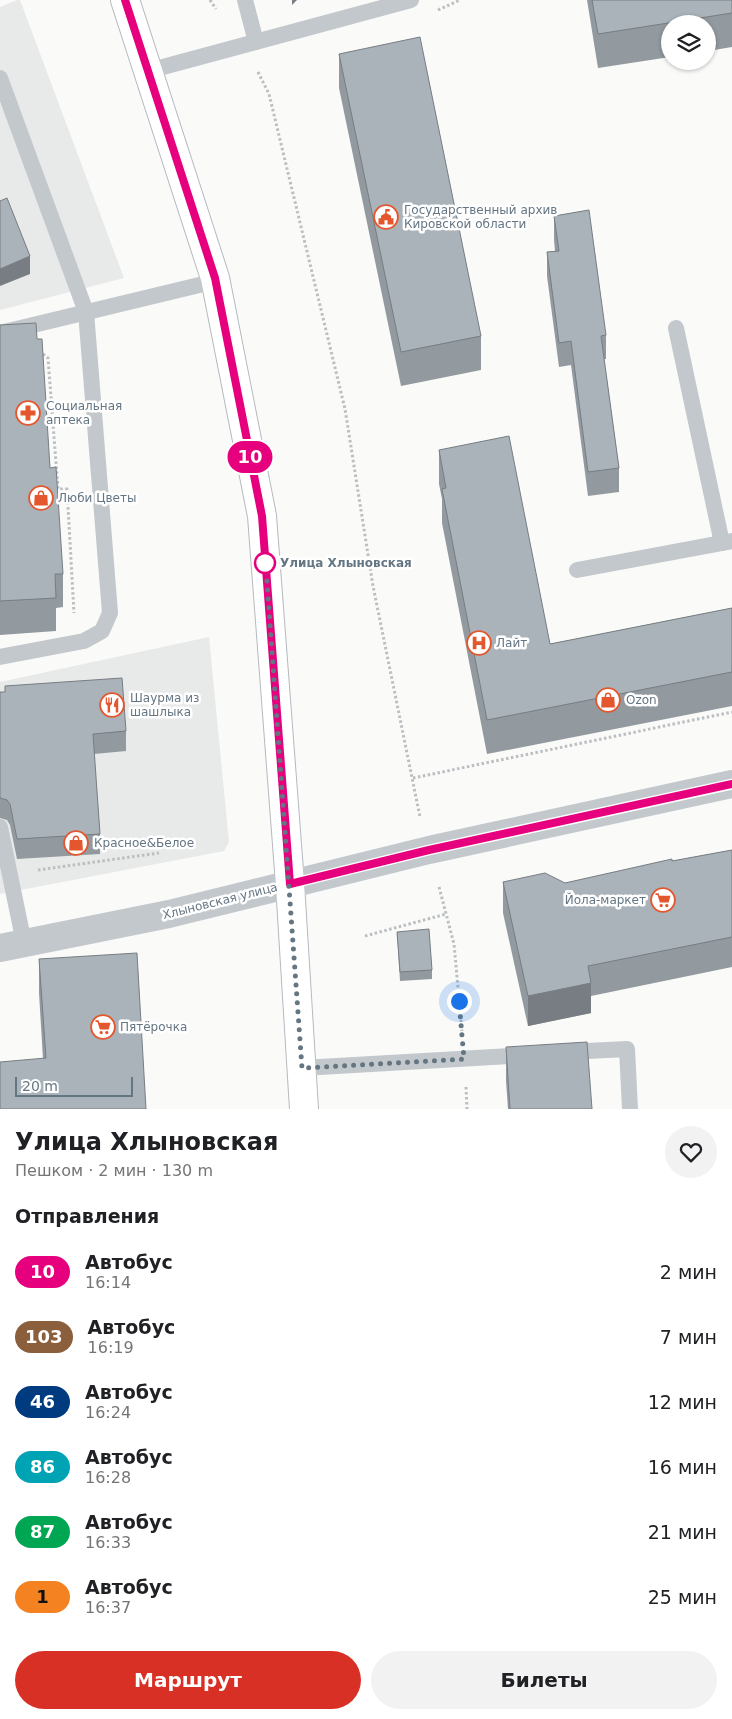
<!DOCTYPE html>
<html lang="ru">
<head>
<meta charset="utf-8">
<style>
	body { margin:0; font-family:"DejaVu Sans",sans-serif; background:#f2f2f2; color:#202124; height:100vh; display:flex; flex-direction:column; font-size:19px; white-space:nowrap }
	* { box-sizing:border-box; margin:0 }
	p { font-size:16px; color:#757577 }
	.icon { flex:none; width:28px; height:28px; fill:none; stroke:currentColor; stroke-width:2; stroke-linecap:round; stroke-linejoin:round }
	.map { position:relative; height:1109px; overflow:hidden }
	.details { display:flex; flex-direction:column; background:#fff; flex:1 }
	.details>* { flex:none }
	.badge { padding:0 10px; border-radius:16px; font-size:18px; line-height:32px }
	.tools { position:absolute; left:661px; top:15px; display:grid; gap:10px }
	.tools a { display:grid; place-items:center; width:55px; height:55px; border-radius:50%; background:#fff; box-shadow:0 1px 4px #0004; font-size:25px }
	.scale { position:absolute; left:15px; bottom:12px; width:118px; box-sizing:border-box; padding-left:5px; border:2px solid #657683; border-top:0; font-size:14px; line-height:18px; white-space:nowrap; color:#657683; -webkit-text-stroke:4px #fff; paint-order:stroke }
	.you { position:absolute; width:25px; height:25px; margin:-12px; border:4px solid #fff; border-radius:50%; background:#1a73e8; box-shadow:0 0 0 8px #1a73e833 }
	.map>.badge { position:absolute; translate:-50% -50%; box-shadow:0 0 0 2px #fff }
	h2 { padding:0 15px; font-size:19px; line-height:45px }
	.round { display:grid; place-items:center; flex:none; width:52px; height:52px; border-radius:26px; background:#f2f2f2 }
	.headline { display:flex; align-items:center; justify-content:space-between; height:85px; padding:0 15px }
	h1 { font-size:24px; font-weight:800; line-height:38px }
	.action { display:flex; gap:10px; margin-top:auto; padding:10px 15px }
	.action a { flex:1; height:58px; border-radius:30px; background:#d93025; color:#fff; font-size:20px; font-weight:800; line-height:58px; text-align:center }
	.action a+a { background:#f2f2f2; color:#202124 }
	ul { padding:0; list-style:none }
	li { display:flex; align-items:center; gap:15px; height:65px; padding:0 15px }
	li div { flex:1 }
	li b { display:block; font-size:19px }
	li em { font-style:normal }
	li .badge { min-width:55px; font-weight:700; text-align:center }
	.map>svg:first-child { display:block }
</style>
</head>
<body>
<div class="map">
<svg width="732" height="1109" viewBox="0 0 732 1109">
	<rect width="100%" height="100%" fill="#fafaf8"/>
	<g fill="#e8e9e9">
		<path d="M17 0H20L124 278 0 310V7Z"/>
		<path d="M209 637 229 842 224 851 0 894V682Z"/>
	</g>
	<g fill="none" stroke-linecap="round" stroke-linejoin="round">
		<g stroke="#b5babe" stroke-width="30">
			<path id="primary" d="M125 0 215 278 262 516 290 884 304 1109"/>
		</g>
		<g stroke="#bbbfc2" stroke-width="3" stroke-dasharray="2.5 2.5" stroke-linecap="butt">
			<path d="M210 0 216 9"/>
			<path d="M438 10 460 0"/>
			<path d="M258 72 269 94 345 409 373 586 420 817"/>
			<path d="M43 354 48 358 58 489H67L74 613"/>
			<path d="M413 778 732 712"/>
			<path d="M38 870 159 853"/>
			<path d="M439 887 454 944 462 1031"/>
			<path d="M365 936 446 914"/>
			<path d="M466 1087 467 1109"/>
		</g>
		<g stroke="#c3c8cc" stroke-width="16">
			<path d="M245 0 256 42"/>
			<path d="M148 71 411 0"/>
			<path d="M0 78 86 312 110 613 102 631 84 641 0 657"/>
			<path d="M676 328 722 543"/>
			<path d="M0 333 216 281"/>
			<path d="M577 570 732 541"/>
			<path d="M0 827 24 943"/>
			<path d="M567 1052 627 1049 630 1109"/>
			<path d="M302 1068 528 1055"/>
		</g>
		<path stroke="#c3c8cc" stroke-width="28" d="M0 948 169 914 429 850 732 784"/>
		<use href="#primary" stroke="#fff" stroke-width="28"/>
	</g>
	<g fill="#929a9f">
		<path d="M587 0H732V47L708 51V24H670V57L598 68Z"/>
		<path d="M339 54 481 336V370L401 386 339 88Z"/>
		<path d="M554 216 606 335V359H604L619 468V492L588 496 571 365 559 367 547 276V252L555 251 554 240Z"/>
		<path d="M0 325 37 339 50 468 63 574V607L56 608V631L0 635Z"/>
		<path d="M439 450 550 644 732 608V706L487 754 442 523V499L439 484Z"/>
		<path d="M0 692 126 731V751L94 754 100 834V854L17 859 10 825 7 820 0 818Z"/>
		<path d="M732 850V967L591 996V1013L528 1026 503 913V882L565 883 672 861Z"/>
		<path d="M397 932 432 970V979L400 981Z"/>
		<path d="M39 959 146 1109 43 1059 39 993Z"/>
		<path d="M506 1047 592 1109H508L506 1081Z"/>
	</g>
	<g fill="#777d82">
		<path d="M292 0H297L292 5Z"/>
		<path d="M30 256V274L0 286V269Z"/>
		<path d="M591 983V1013L528 1026V996Z"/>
	</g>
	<g fill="#aab3b9" stroke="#777d82">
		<path d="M592 0H732V13L598 34Z"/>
		<path d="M420 37 481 336 401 352 339 54Z"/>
		<path d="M7 198 30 256 0 269V201Z"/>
		<path d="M589 210 606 335 601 336 619 468 588 472 571 341 559 343 547 252 559 251 554 216Z"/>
		<path d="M36 323 37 339H42L50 468 56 467 63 574H55L56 598 0 601V325Z"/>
		<path d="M509 436 550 644 732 608V672L487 720 442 489 446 488 439 450Z"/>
		<path d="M122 678 126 731 93 734 100 834 17 839 10 804 7 800 0 798V692H5V686Z"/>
		<path d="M732 850V937L588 966 591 983 528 996 503 882 545 873 565 883 672 859V861Z"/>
		<path d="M429 929 432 970 400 972 397 932Z"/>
		<path d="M137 953 146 1109H0V1062L46 1058 39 959Z"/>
		<path d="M587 1042 592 1109H510L506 1047Z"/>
	</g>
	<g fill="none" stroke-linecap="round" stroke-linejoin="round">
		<g stroke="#fff" stroke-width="11">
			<path id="line" d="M125 0 215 278 262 516 290 884 429 850 732 784"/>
		</g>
		<use href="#line" stroke="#e6007e" stroke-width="8"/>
		<path stroke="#657683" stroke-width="5" stroke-dasharray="0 9" d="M265 563V554L302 1068 464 1059 459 1001"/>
	</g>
	<defs>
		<g id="civic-ring" transform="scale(1.25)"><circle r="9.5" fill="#fff" stroke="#e4572e" stroke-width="1.5"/><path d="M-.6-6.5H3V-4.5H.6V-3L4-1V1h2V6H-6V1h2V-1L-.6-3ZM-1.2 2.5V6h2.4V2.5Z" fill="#e4572e"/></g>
		<g id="pharmacy-ring" transform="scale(1.25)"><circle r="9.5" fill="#fff" stroke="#e4572e" stroke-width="1.5"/><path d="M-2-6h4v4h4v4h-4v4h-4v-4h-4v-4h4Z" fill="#e4572e"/></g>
		<g id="shop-ring" transform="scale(1.25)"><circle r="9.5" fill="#fff" stroke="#e4572e" stroke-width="1.5"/><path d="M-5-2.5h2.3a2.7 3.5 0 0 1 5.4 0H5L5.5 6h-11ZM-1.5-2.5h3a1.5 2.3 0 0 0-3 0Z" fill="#e4572e"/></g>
		<g id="hospital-ring" transform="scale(1.25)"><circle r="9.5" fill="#fff" stroke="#e4572e" stroke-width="1.5"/><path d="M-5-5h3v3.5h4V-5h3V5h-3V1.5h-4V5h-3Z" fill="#e4572e"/></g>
		<g id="restaurant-ring" transform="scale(1.25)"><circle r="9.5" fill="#fff" stroke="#e4572e" stroke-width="1.5"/><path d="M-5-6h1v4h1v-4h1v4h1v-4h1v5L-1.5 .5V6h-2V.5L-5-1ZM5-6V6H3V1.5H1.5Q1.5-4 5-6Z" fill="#e4572e"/></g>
		<g id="supermarket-ring" transform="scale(1.25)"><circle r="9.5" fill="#fff" stroke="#e4572e" stroke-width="1.5"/><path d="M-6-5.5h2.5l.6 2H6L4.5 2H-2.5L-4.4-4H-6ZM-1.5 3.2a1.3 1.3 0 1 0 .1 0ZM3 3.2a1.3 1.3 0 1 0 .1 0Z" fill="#e4572e"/></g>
	</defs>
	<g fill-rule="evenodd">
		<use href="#civic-ring" x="386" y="217"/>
		<use href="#pharmacy-ring" x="28" y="413"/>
		<use href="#shop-ring" x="41" y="498"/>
		<use href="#hospital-ring" x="479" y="643"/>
		<use href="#shop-ring" x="608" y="700"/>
		<use href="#restaurant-ring" x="112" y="705"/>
		<use href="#shop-ring" x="76" y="843"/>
		<use href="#supermarket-ring" x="663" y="900"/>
		<use href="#supermarket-ring" x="103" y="1027"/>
	</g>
	<circle fill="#fff" stroke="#e6007e" stroke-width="2.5" cx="265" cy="563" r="10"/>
	<g text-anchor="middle" stroke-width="5" stroke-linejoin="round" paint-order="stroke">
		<g font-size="12" fill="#657683" stroke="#fff" text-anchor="start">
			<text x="404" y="214">Государственный архив<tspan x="404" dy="14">Кировской области</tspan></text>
			<text x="46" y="410">Социальная<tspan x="46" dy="14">аптека</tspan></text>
			<text x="58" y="502">Люби Цветы</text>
			<text x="496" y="647">Лайт</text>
			<text x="130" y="702">Шаурма из<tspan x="130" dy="14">шашлыка</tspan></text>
			<text x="626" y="704">Ozon</text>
			<text x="94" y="847">Красное&amp;Белое</text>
			<text x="646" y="904" text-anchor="end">Йола-маркет</text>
			<text x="120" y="1031">Пятёрочка</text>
		</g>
		<g font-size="12" font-weight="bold" fill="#657683" stroke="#fff" text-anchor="start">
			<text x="280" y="567">Улица Хлыновская</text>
		</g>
		<g font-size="12" fill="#657683" stroke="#fff">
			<text transform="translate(220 901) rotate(-14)" y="4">Хлыновская улица</text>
		</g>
	</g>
</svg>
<div class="tools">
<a><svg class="icon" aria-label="layers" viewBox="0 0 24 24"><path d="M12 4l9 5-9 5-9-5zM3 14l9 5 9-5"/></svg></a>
</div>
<div class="scale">20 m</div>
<div class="you" style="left:459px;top:1001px"></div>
<b class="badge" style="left:250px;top:457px;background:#e6007e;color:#fff">10</b>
</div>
<section class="details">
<div class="headline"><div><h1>Улица Хлыновская</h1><p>Пешком · 2 мин · 130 m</p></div><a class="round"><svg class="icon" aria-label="heart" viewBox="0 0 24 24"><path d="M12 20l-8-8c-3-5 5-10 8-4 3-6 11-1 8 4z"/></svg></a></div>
<h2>Отправления</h2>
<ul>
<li><span class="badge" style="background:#e6007e;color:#fff">10</span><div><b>Автобус</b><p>16:14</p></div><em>2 мин</em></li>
<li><span class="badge" style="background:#8b5e3c;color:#fff">103</span><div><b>Автобус</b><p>16:19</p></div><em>7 мин</em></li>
<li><span class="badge" style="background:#003b80;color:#fff">46</span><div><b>Автобус</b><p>16:24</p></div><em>12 мин</em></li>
<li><span class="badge" style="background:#00a3b4;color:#fff">86</span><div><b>Автобус</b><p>16:28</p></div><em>16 мин</em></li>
<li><span class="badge" style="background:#00a651;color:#fff">87</span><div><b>Автобус</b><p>16:33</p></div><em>21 мин</em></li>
<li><span class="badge" style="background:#f58220;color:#111">1</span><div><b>Автобус</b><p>16:37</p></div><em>25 мин</em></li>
</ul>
<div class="action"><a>Маршрут</a><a>Билеты</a></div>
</section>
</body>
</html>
